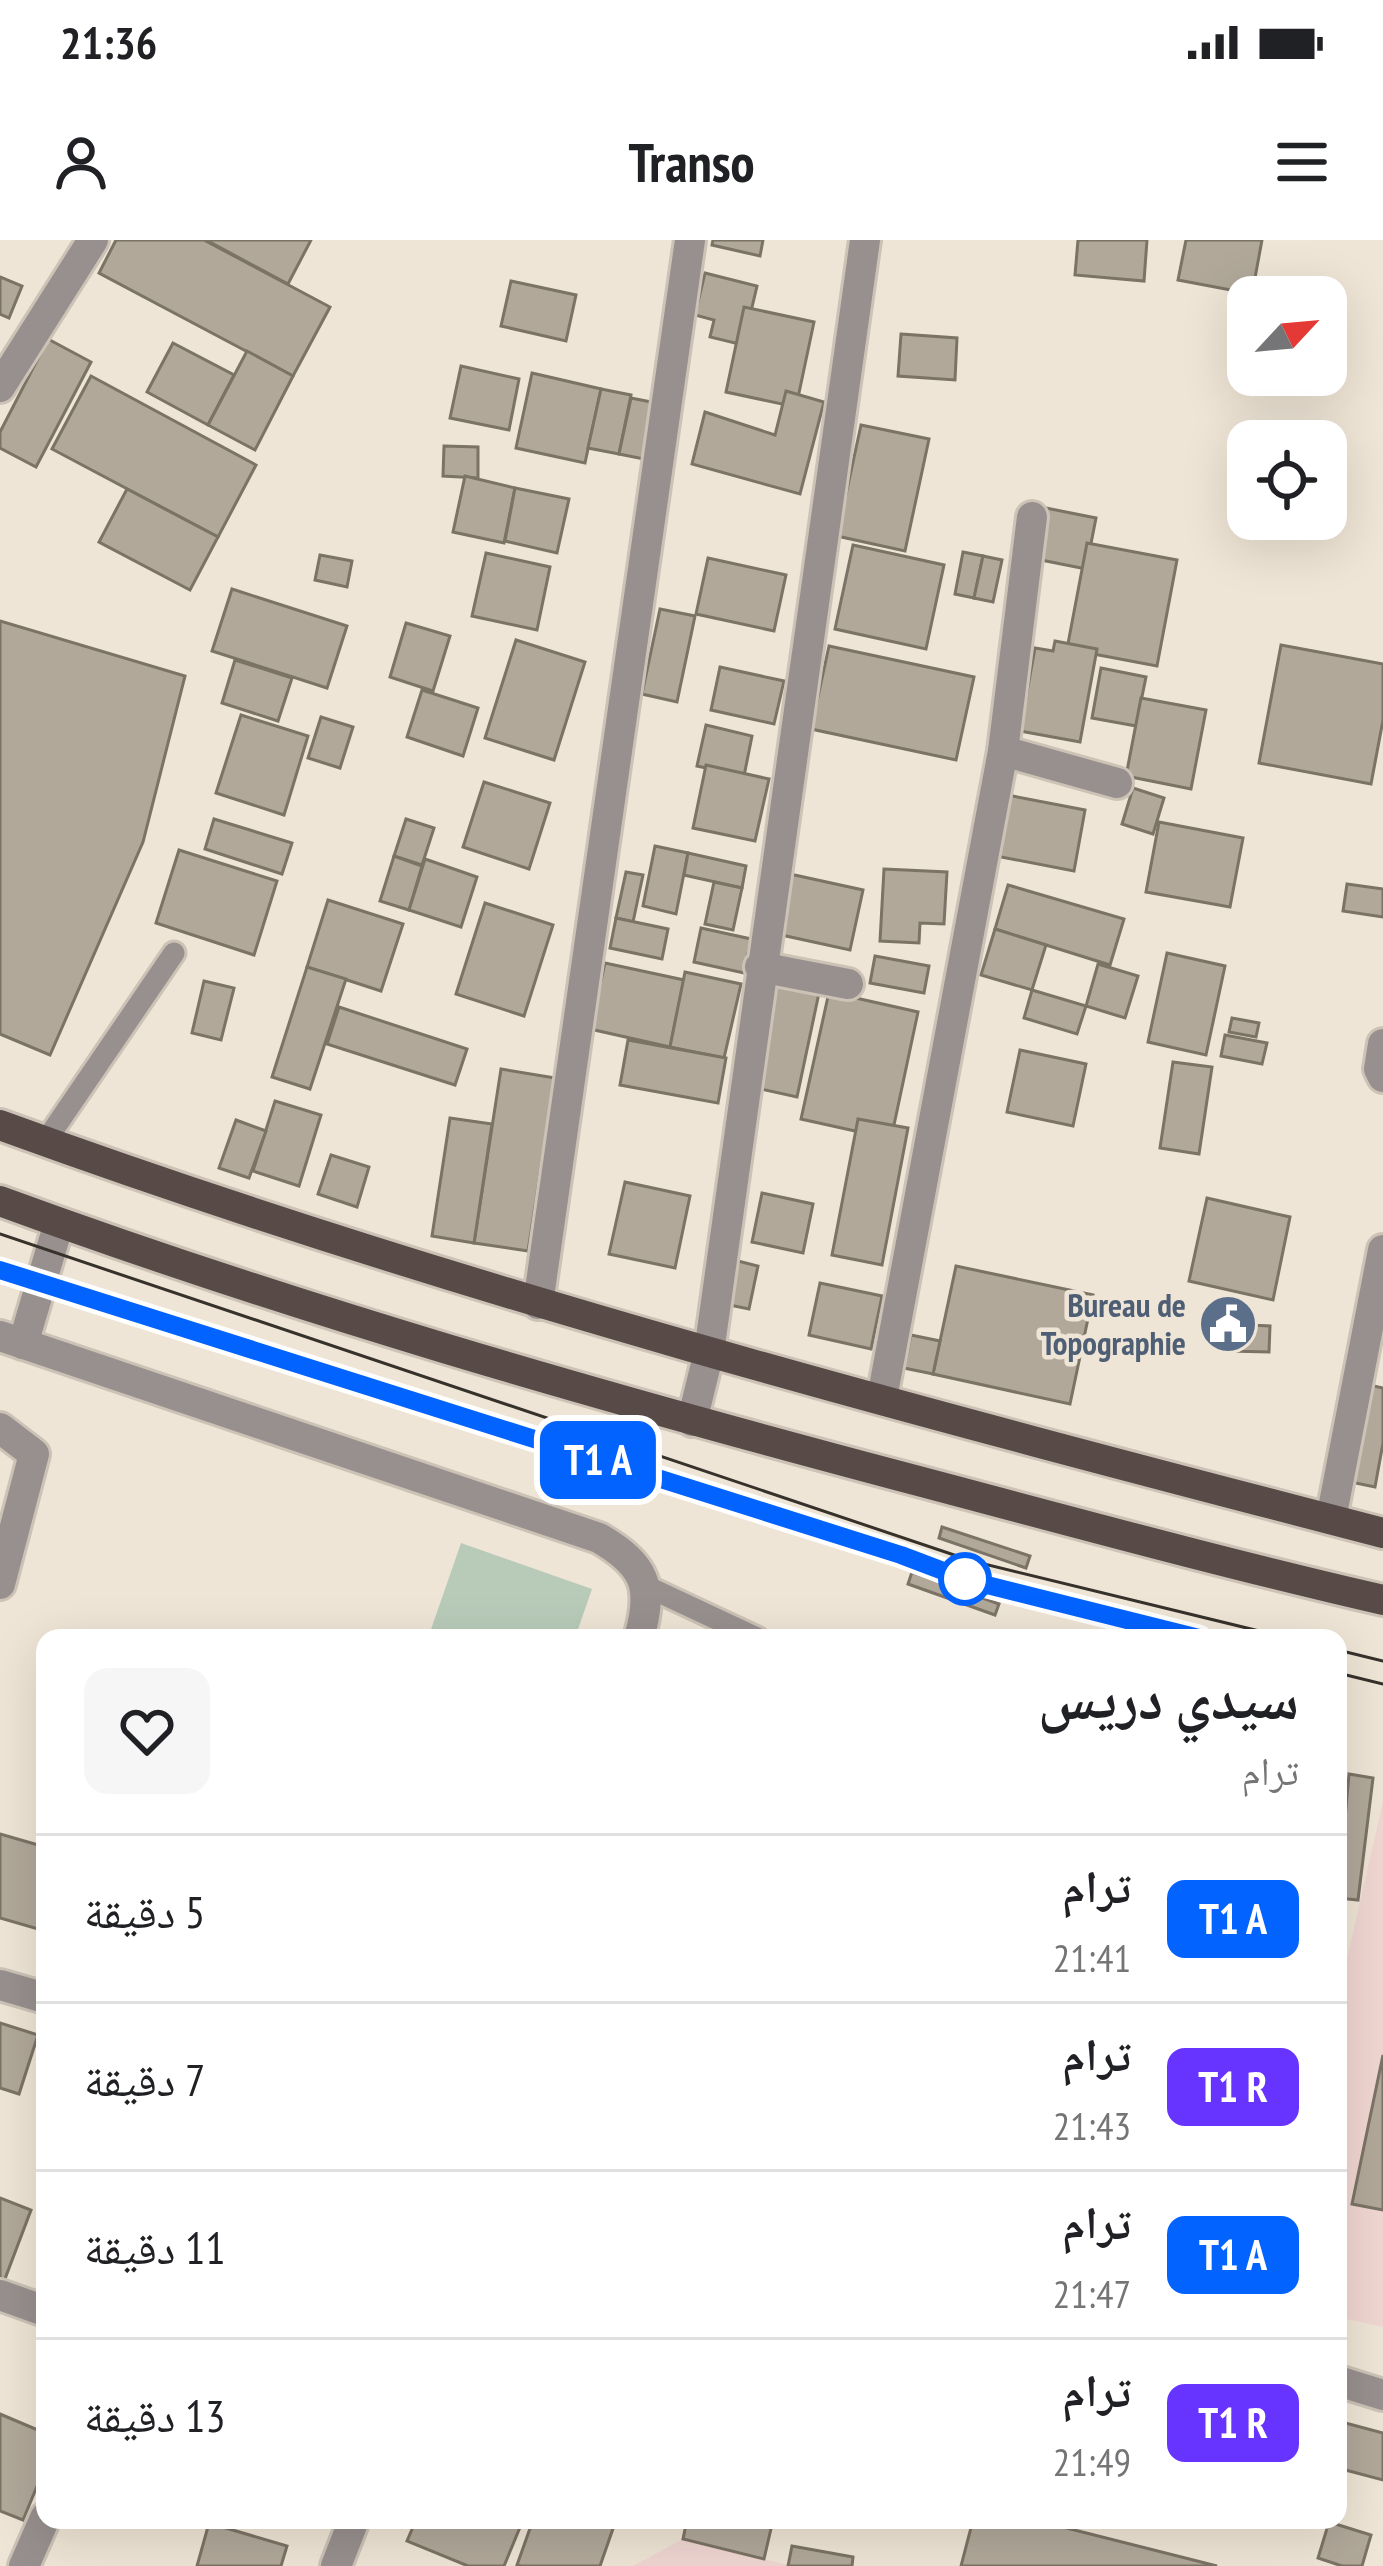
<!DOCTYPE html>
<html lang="ar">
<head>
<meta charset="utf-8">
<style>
	body { margin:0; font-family:"PT Sans Narrow","Noto Naskh Arabic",sans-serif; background:#f6f6f6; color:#202124; direction:rtl; height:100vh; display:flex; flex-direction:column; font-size:45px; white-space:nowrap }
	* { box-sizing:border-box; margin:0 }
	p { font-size:39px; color:#757577 }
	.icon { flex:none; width:66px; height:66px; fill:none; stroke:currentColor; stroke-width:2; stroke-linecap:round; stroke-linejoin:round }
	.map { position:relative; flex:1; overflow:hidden; direction:ltr }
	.details { position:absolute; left:36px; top:1389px; width:1311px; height:900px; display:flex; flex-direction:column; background:#fff; border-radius:24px; box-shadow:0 12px 48px #0002; direction:rtl }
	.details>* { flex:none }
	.badge { padding:0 24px; border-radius:18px; font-size:42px; line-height:78px }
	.needle { width:78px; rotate:64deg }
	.buttons { position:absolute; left:1227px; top:36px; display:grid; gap:24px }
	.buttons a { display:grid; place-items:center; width:120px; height:120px; border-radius:24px; background:#fff; box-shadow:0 12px 48px #0002; font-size:60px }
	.map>.badge { position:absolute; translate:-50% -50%; box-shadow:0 0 0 6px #fff }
	.round { display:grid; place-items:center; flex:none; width:126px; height:126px; border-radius:24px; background:#f6f6f6 }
	.head { display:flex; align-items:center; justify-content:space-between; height:204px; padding:0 48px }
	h1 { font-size:57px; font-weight:700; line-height:90px }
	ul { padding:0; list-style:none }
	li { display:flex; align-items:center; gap:36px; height:168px; padding:0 48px; border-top:3px solid #e0e0e0 }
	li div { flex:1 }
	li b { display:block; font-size:45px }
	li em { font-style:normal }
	li .badge { min-width:132px; font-weight:700; text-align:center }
	.status { display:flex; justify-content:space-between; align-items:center; height:84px; padding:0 60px; background:#fff; direction:ltr }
	.status svg { height:33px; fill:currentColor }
	header { display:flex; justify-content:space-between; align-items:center; height:156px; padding:0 48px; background:#fff; font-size:54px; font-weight:700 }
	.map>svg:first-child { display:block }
</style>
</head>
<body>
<div class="status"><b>21:36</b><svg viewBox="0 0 49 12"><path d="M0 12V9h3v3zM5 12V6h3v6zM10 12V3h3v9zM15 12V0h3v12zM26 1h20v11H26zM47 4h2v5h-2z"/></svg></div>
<header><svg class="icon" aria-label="menu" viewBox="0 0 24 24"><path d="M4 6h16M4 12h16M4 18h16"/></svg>Transo<svg class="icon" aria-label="person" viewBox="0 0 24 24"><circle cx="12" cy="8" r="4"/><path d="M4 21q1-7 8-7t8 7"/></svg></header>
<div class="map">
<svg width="1383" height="2326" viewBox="0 0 1383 2326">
	<rect width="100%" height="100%" fill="#efe5d6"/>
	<g fill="#f0d6d1">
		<path d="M1383 1561V2087L1338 2077V1758Z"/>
		<path d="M683 2299 792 2326H633Z"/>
	</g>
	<path fill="#b8cbb9" d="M461 1303 592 1349 575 1398H428Z"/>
	<g fill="#b1a89a" stroke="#7b7365" stroke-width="3">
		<path d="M116 0H204L330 67 293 136 99 33Z"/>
		<path d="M206 0H311L288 44Z"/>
		<path d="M713 0H763L760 16 712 5Z"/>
		<path d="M1078 0H1147L1144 41 1075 35Z"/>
		<path d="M1186 0H1262L1252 54 1178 40Z"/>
		<path d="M705 33 757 46 743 105 710 97 714 80 695 75Z"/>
		<path d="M0 37 22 46 9 78 0 74Z"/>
		<path d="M511 41 576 55 566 101 501 86Z"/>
		<path d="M744 67 814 82 796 167 726 152Z"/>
		<path d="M901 94 957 98 955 140 898 136Z"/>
		<path d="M48 99 91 122 36 227 0 208V192Z"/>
		<path d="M173 103 234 135 208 185 147 152Z"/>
		<path d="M247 111 293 136 255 210 208 185Z"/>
		<path d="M461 126 519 139 509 190 450 178Z"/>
		<path d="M532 133 601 149 585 223 516 208Z"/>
		<path d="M91 136 256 225 218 297 52 209Z"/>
		<path d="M601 149 631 155 619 214 588 208Z"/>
		<path d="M786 151 824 162 800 254 692 224 705 172 775 195Z"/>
		<path d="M631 158 656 163 644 219 619 214Z"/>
		<path d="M861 185 929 199 905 311 837 296Z"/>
		<path d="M444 206 478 207V238L443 236Z"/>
		<path d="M465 236 515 248 504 303 453 292Z"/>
		<path d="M515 248 569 259 557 313 505 301Z"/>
		<path d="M127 249 218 297 190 350 99 302Z"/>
		<path d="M1041 267 1096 278 1086 329 1031 318Z"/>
		<path d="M1087 303 1177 320 1157 426 1067 409Z"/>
		<path d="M853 305 944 325 926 409 835 389Z"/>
		<path d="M963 312 983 316 974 358 955 354Z"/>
		<path d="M486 313 550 327 537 390 472 376Z"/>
		<path d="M320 315 352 321 347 347 315 340Z"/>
		<path d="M983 316 1002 320 993 362 974 358Z"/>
		<path d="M708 318 786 335 774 391 696 374Z"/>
		<path d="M232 349 347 386 327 448 212 411Z"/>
		<path d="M660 369 695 376 677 462 642 454Z"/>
		<path d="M0 381 185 436 143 602 50 815 0 794Z"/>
		<path d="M406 383 450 396 433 451 390 437Z"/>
		<path d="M516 400 585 422 554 520 485 498Z"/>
		<path d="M1055 401 1097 409 1080 502 1020 491 1035 408 1053 411Z"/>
		<path d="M1281 405 1383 424V480L1371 544 1259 523Z"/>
		<path d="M829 406 974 437 956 520 811 489Z"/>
		<path d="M235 420 292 438 278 481 222 463Z"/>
		<path d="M720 427 784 441 774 484 711 470Z"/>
		<path d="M1101 428 1146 437 1136 486 1092 478Z"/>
		<path d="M422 450 478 468 463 516 407 497Z"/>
		<path d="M1141 458 1206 470 1191 549 1126 536Z"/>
		<path d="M241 475 308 496 284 575 216 553Z"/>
		<path d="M321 477 353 487 340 528 308 518Z"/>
		<path d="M706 485 752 496 744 536 697 526Z"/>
		<path d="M706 525 769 539 755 601 693 588Z"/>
		<path d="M484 542 550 563 529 629 463 607Z"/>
		<path d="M1133 548 1164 558 1153 594 1122 584Z"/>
		<path d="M1002 554 1085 570 1074 631 991 615Z"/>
		<path d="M214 579 292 603 282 634 205 609Z"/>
		<path d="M406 579 434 588 422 625 394 616Z"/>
		<path d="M1159 582 1243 598 1230 667 1146 652Z"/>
		<path d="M655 606 688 613 676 674 643 666Z"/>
		<path d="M179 610 277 641 254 715 156 683Z"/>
		<path d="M688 613 746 626 742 648 684 635Z"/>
		<path d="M394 616 422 626 409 670 380 661Z"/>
		<path d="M425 619 477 637 461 687 409 670Z"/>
		<path d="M884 629 947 632 944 684 920 683 919 703 880 701Z"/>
		<path d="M626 632 643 635 633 682 616 678Z"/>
		<path d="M790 634 863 650 850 710 777 694Z"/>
		<path d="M714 642 742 648 733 690 705 684Z"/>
		<path d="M1347 644 1383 649V677L1343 671Z"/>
		<path d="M1008 645 1124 679 1110 725 995 689Z"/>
		<path d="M328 660 403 684 381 751 307 727Z"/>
		<path d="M485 663 553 685 524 776 456 754Z"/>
		<path d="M616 678 668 689 662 719 610 708Z"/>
		<path d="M701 688 751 699 744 733 694 722Z"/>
		<path d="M995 689 1046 705 1032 750 981 735Z"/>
		<path d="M1167 713 1225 726 1206 815 1148 802Z"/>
		<path d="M875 716 929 726 924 753 870 743Z"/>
		<path d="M605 723 684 740 670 807 590 789Z"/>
		<path d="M1098 724 1138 736 1125 778 1086 766Z"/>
		<path d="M307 727 346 739 310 849 272 837Z"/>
		<path d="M685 732 741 744 724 818 670 807Z"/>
		<path d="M204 741 234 748 221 800 192 793Z"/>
		<path d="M774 743 819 753 797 857 752 847Z"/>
		<path d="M1032 750 1086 766 1077 794 1024 778Z"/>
		<path d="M829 752 918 772 891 899 801 879Z"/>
		<path d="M339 767 467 809 455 845 327 804Z"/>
		<path d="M1232 778 1259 783 1256 797 1229 792Z"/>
		<path d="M1225 795 1267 803 1262 824 1221 816Z"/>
		<path d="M628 800 726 818 718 863 620 845Z"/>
		<path d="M1020 810 1086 824 1073 886 1007 872Z"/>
		<path d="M1173 822 1212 827 1199 914 1160 908Z"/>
		<path d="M501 829 555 838 528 1011 474 1003Z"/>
		<path d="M275 861 321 875 299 946 253 931Z"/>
		<path d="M450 878 492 884 474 1003 432 996Z"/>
		<path d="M858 879 908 888 882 1025 832 1015Z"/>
		<path d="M236 880 266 891 249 938 219 928Z"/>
		<path d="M331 915 369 927 357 967 318 954Z"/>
		<path d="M625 942 690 956 675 1028 609 1014Z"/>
		<path d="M762 953 813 964 803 1013 752 1002Z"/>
		<path d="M1207 958 1290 977 1273 1060 1189 1041Z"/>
		<path d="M734 1020 758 1026 749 1069 725 1064Z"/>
		<path d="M956 1026 1093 1055 1070 1164 933 1134Z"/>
		<path d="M820 1043 882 1056 871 1109 809 1095Z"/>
		<path d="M1228 1084 1270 1086 1269 1112 1228 1111Z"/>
		<path d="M911 1095 940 1101 933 1134 904 1128Z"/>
		<path d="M1365 1144 1383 1148V1203L1375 1247 1346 1241Z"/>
		<path d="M942 1287 1030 1316 1026 1328 939 1298Z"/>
		<path d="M912 1332 999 1364 995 1375 908 1344Z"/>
		<path d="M1349 1534 1373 1538 1358 1660 1338 1658Z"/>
		<path d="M0 1594 45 1607V1691L0 1678Z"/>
		<path d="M0 1783 38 1795 19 1854 0 1848Z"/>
		<path d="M1383 1815V1970L1352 1964Z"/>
		<path d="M0 1958 31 1970 3 2044 0 2043Z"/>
		<path d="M0 2174 45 2193V2227L23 2280 0 2271Z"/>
		<path d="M1338 2181 1383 2193V2240L1338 2228Z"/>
		<path d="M416 2280H523L504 2326H468L407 2301Z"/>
		<path d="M533 2280H616L600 2326H521L517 2325Z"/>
		<path d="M687 2280H773L764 2319 683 2299Z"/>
		<path d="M973 2280H1035L1217 2326H961Z"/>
		<path d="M1329 2282 1371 2295 1362 2326H1342L1318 2318Z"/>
		<path d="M209 2283 287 2306 281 2326H197Z"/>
		<path d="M792 2306 853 2317 852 2326H788Z"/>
	</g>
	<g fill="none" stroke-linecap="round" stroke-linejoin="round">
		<g stroke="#ccc3b6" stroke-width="27">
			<g id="service">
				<path d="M45 902 174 713"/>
				<path d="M646 1346 757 1398"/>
			</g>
		</g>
		<g stroke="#ccc3b6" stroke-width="36">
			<g id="minor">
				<path d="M1003 511 1117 543"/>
				<path d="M760 727 848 744"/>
				<path d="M1383 804 1379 829 1383 837"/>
				<path d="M538 1064 690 0"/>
				<path d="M0 1096 599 1298C645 1325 654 1346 639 1398"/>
				<path d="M23 1104 59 983"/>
				<path d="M882 1158 1003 511 1032 277"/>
				<path d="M692 1181 709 1112 865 0"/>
				<path d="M0 1188 34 1214 0 1344"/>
				<path d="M1331 1279 1383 1010"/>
				<path d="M0 1745 45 1758"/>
				<path d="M0 2055 45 2071"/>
				<path d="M1338 2141 1383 2155"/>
				<path d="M24 2326 45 2278"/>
				<path d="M336 2326 354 2280"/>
			</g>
		</g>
		<g stroke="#ccc3b6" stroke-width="36">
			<path id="tertiary" d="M0 147 93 0"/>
		</g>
		<g stroke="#ccc3b6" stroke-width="36">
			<g id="primary">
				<path d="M0 885C452 1050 918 1172 1383 1293"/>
				<path d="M0 961C292 1068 591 1154 892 1234 1055 1277 1218 1322 1383 1360"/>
			</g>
		</g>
		<use href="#service" stroke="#98908e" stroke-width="21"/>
		<use href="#minor" stroke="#98908e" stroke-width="30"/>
		<use href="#tertiary" stroke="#98908e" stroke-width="30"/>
		<use href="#primary" stroke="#584a47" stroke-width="30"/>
		<g stroke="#36322b" stroke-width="3">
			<path d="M0 994 972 1321 1288 1398"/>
			<path d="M0 1030 901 1315 967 1340 1199 1398"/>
			<path d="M1338 1410 1383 1421"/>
			<path d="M1338 1433 1383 1444"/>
		</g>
	</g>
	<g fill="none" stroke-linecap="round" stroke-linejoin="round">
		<g stroke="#fff" stroke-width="27">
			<path id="line" d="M0 1030 901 1315 967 1340 1199 1398"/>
		</g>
		<use href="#line" stroke="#0363ff" stroke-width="18"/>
	</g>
	<defs>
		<g id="civic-disc" transform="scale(3)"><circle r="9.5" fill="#5c6f8a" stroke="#efe5d6"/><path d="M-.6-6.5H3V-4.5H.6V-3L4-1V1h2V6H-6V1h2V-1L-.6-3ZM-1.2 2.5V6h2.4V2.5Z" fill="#fff"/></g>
	</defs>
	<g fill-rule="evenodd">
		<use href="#civic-disc" x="1228" y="1084"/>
	</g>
	<circle fill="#fff" stroke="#0363ff" stroke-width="6" cx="965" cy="1339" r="24"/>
	<g text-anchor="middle" stroke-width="9" stroke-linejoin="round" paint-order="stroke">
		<g font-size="33" font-weight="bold" fill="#4e5e75" stroke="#efe5d6" text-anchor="end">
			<text x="1186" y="1077">Bureau de<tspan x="1186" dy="38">Topographie</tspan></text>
		</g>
	</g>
</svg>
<div class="buttons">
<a><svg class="needle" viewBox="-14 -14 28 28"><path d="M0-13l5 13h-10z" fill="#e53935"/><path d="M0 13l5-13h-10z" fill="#757577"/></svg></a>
<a><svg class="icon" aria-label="locate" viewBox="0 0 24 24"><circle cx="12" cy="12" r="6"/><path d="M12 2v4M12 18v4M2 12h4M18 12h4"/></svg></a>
</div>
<b class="badge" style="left:598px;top:1220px;background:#0363ff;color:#fff">T1 A</b>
<section class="details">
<div class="head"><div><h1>سيدي دريس</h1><p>ترام</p></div><a class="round"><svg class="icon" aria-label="heart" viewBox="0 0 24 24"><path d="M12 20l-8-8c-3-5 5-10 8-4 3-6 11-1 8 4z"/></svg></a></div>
<ul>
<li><span class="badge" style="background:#0363ff;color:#fff">T1 A</span><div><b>ترام</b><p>21:41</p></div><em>5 دقيقة</em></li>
<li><span class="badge" style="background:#63f;color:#fff">T1 R</span><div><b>ترام</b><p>21:43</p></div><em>7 دقيقة</em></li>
<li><span class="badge" style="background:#0363ff;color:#fff">T1 A</span><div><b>ترام</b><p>21:47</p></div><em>11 دقيقة</em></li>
<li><span class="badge" style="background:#63f;color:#fff">T1 R</span><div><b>ترام</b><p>21:49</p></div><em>13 دقيقة</em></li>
</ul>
</section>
</div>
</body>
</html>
